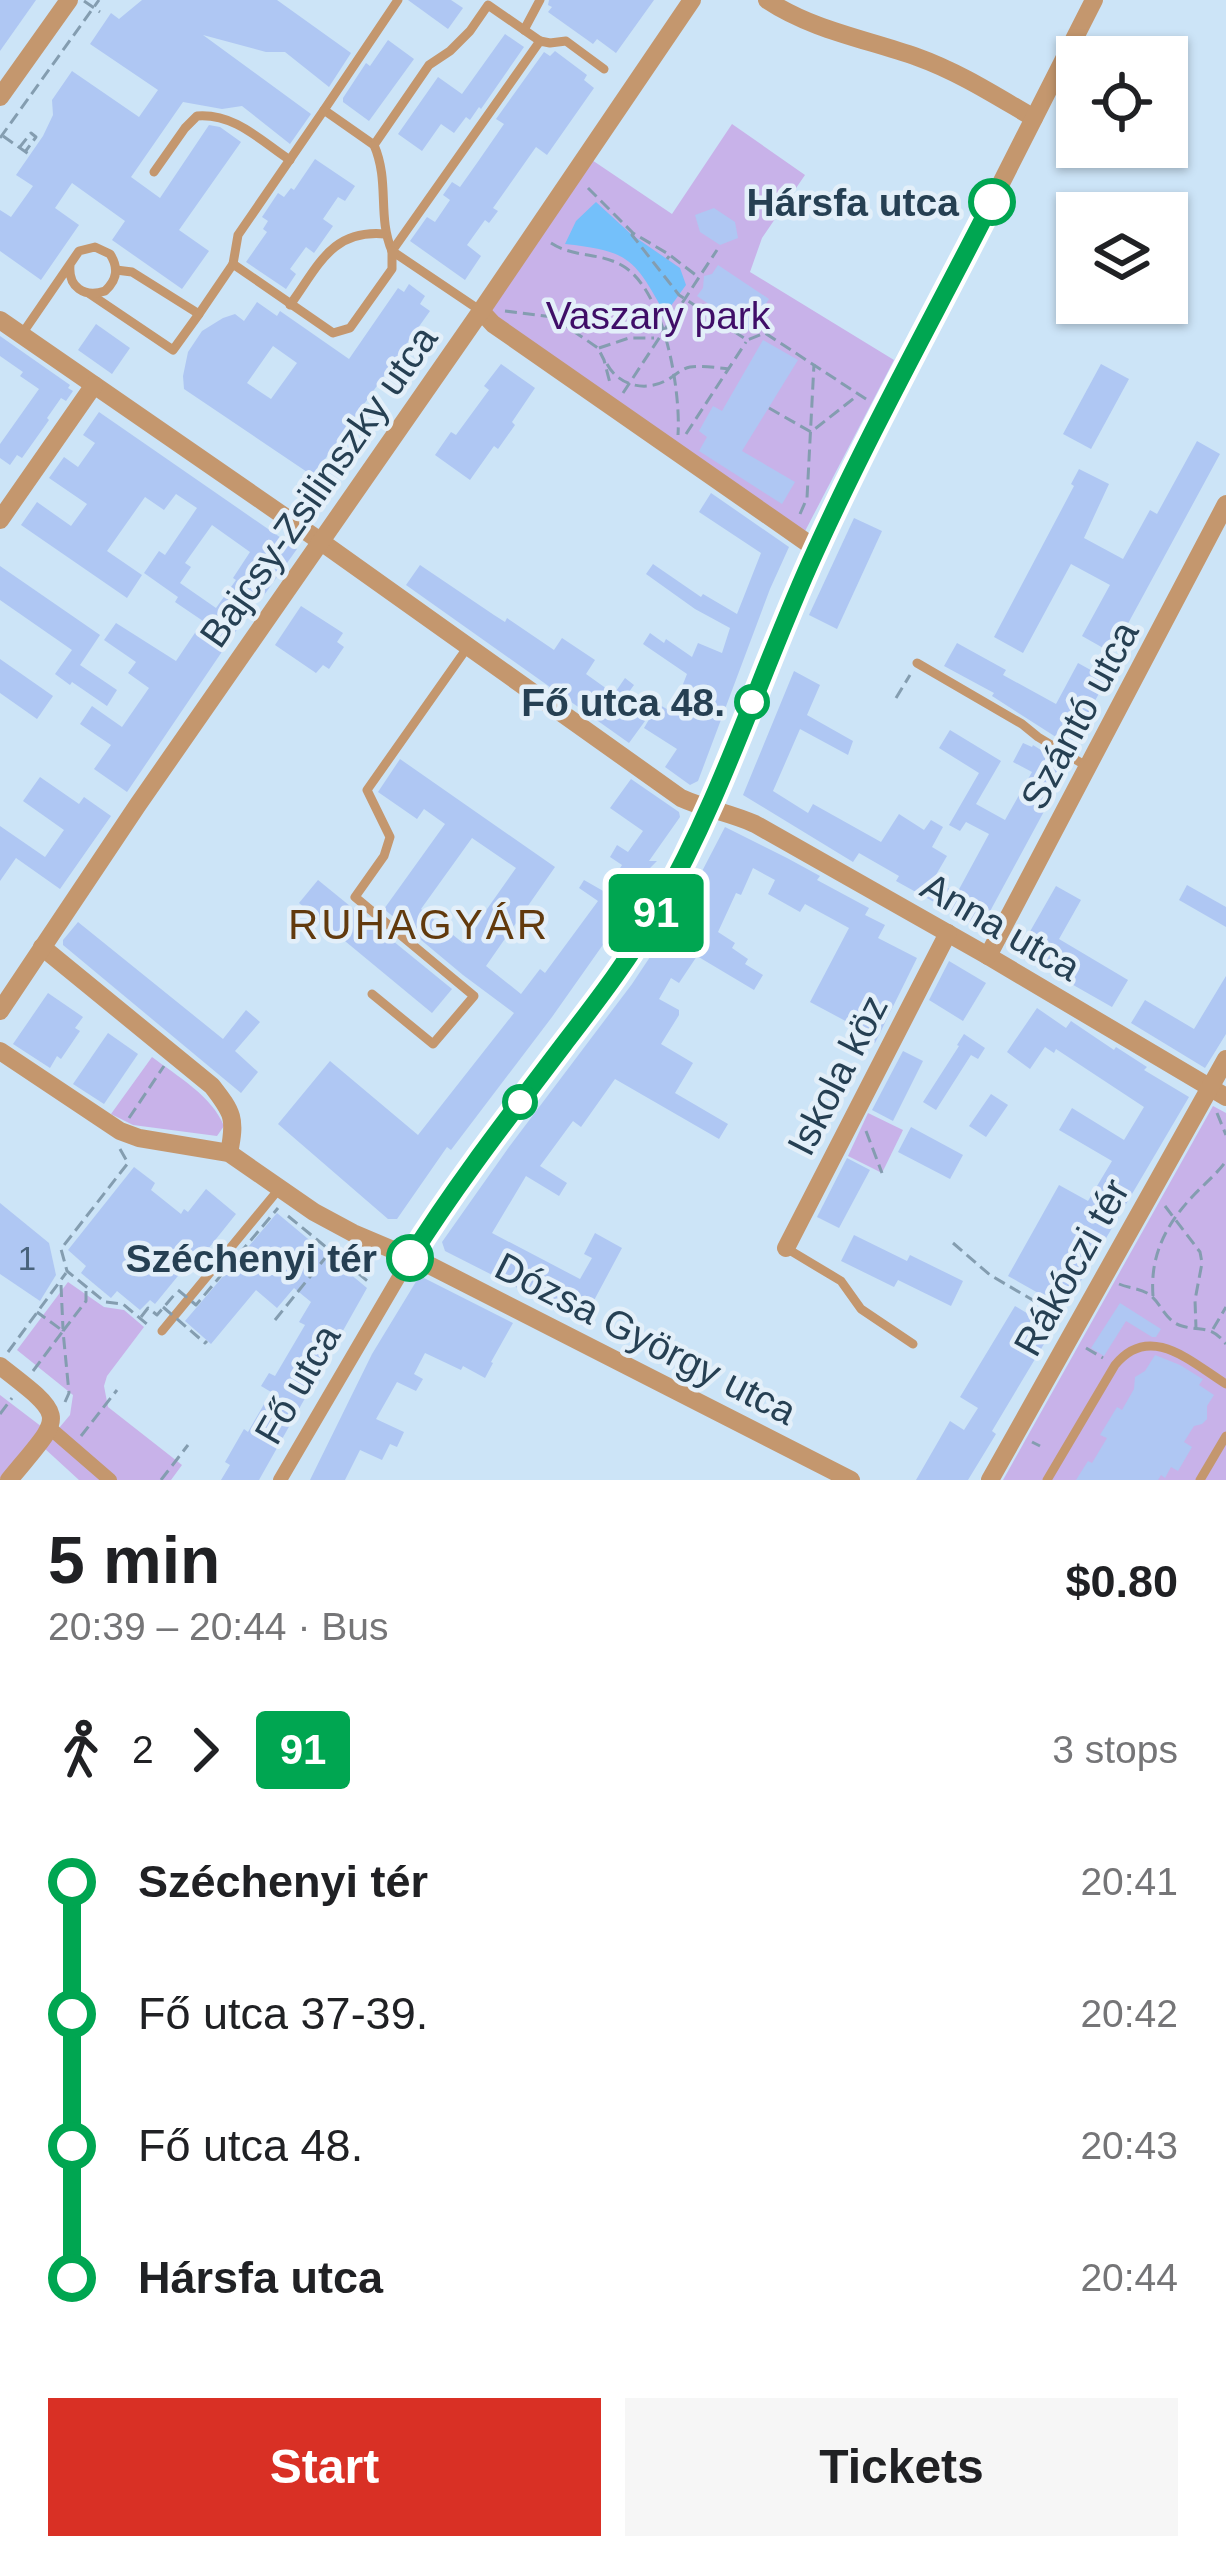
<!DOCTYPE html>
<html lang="en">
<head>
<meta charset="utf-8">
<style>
	body { margin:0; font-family:Helvetica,sans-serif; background:#f6f6f6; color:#202124; height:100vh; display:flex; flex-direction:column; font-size:45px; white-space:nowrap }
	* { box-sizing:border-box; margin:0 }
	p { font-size:39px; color:#757577 }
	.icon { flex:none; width:66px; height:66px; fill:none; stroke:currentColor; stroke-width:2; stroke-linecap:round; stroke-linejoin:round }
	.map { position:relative; height:1480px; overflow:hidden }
	.sheet { display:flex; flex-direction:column; background:#fff; flex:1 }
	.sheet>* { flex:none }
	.badge { padding:0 24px; border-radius:9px; font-size:42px; line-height:78px }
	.fabs { position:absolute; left:1056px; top:36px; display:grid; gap:24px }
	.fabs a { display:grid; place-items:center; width:132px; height:132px; border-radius:0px; background:#fff; box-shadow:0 3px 9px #0004; font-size:60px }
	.map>.badge { position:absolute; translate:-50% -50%; box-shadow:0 0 0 6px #fff }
	.legs { display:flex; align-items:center; gap:18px; height:132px; padding:0 48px; font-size:39px }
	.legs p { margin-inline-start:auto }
	.summary { display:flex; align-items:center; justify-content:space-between; height:204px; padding:0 48px }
	h1 { font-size:66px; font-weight:600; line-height:90px }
	.button { display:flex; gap:24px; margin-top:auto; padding:24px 48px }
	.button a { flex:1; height:138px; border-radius:0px; background:#d93025; color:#fff; font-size:48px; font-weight:600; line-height:138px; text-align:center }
	.button a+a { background:#f6f6f6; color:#202124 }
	ul { padding:0 48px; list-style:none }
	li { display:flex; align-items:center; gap:42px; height:132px; font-size:45px }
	li i { display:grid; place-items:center; width:18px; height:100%; margin:0 15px; background:currentColor }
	li i::after { content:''; width:30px; height:30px; margin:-15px; border:9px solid; border-radius:50%; background:#fff }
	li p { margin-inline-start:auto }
	li:first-child i { background:linear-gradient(#0000 50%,currentColor 0) }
	li:last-child i { background:linear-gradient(currentColor 50%,#0000 0) }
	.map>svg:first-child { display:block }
</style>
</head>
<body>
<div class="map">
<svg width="1226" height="1480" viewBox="0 0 1226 1480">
	<rect width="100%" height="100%" fill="#cce4f7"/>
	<g fill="#c8b2e9">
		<path d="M732 124 805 175 762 238 750 272 894 360 802 537 481 311 586 156 672 214Z"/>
		<path d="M152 1057C177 1076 212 1096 224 1126L217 1136 133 1125 111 1114Z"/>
		<path d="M1213 1106 1226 1113V1480H1003Z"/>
		<path d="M868 1113 903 1130 882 1173 848 1156Z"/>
		<path d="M68 1282 104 1307 124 1310 144 1327 107 1376 104 1386 108 1407 182 1465 171 1480H79L43 1447 70 1415 73 1395 17 1350Z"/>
		<path d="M0 1395 42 1427 0 1479Z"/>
	</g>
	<path fill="#74c0fa" d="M596 202 632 235 680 268 686 285 665 314C634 258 629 251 565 244L576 221Z"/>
	<g fill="#afc7f3" fill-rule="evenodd">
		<path d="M0 0H36L0 51Z"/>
		<path d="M142 0H277L351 53 329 87 285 52H266L203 35 311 114 290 144 242 106 222 109 183 102 131 177 160 198 209 125 220 127 241 142 179 230 209 251 182 289 112 240 125 221 72 183 55 208 79 225 41 280 0 251V210L11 217 33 186 16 175 43 136 53 115 52 100 72 71 139 117 158 90 90 44 111 13 119 19Z"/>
		<path d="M408 0H451L463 8 448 29Z"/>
		<path d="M549 0H654L616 53 597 39 593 44 548 12 552 7 548 5Z"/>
		<path d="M505 34 524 47 481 109 479 107 470 120 466 117 454 133 441 124 422 151 398 134 438 77 462 94Z"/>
		<path d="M388 40 414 59 369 121 343 102V98L366 63 370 66Z"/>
		<path d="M555 51 587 75 584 80 594 88 547 155 536 147 493 208 498 211 489 223 485 220 467 245 481 256 465 280 410 241 427 217 435 222 450 200 443 195 452 182 460 187 477 163 504 124 496 119 544 52 550 56Z"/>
		<path d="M315 159 355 186 345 201 338 197 323 219 333 226 314 253 306 247 290 269 296 274 286 289 246 262 267 232 263 229 268 221 262 217 278 193 284 197 291 188 294 190Z"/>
		<path d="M714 208 735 222 738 238 720 245 700 232 695 215Z"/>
		<path d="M718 265 769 299 748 331 697 296 703 288 704 276 712 274Z"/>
		<path d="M409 284 425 296 420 304 430 311 313 476 184 389 183 376 188 352 202 331 223 318 235 314 244 321 257 302 277 316 280 311 349 359 398 288 404 292ZM273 346 297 363 271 399 247 383Z"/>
		<path d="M96 324 130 348 112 374 78 350Z"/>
		<path d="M0 336 70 385 68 388 73 391 66 401 61 398 47 418 49 420 22 458 17 455 10 465 0 458V444L39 389 20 376 23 372 0 356Z"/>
		<path d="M763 340 798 360 742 451 795 482 782 504 699 451 707 437 699 431 713 406 722 411Z"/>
		<path d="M501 364 535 388 512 422 515 425 498 449 494 446 470 480 435 455 451 432 456 435 489 390 484 386Z"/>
		<path d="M1101 364 1129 379 1091 449 1063 434Z"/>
		<path d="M99 412 297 549 262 598 260 596 240 625 127 792 94 769 111 745 80 724 92 706 122 727 149 688 128 673 136 662 104 640 116 623 176 661 203 621 175 602 178 597 144 573 159 551 165 555 197 508 176 494 164 510 145 497 107 551 142 575 127 598 21 525 37 502 71 526 87 504 49 478 64 457 78 467 95 443 83 435ZM212 525 250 552 233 578 236 580 216 608 180 583 191 567 185 563Z"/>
		<path d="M1197 441 1220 454 1112 653 1082 636 1110 585 1071 564 1023 653 994 637 1074 486 1071 484 1079 469 1109 484 1084 538 1123 559 1150 510 1157 514Z"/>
		<path d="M711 493 789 547 770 589 698 781 690 785 665 767 677 749 644 728 658 704 672 712 687 674 643 644 650 633 664 643 666 639 692 657 698 643 722 653 730 628 695 609 646 574 653 564 701 597 703 594 737 614 761 553 699 512Z"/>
		<path d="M854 518 882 531 837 629 809 615Z"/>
		<path d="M420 565 494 615 505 622 507 618 554 650 562 638 595 660 586 674 614 694 625 678 634 685 620 704 645 721 629 743 406 585Z"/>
		<path d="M0 566 100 635 80 665 117 690 107 706 72 682 70 685 55 674 72 650 0 600Z"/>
		<path d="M301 606 343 633 337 642 344 647 329 669 323 665 316 673 275 645Z"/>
		<path d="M957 643 1006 670 1003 675 1056 704 1078 663 1107 679 1070 746 992 696 994 693 944 666Z"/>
		<path d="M0 659 53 696 37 719 0 693Z"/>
		<path d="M794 671 820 685 807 715 853 741 848 755 800 729 773 791 808 813 813 804 881 842 899 814 924 830 931 820 943 827 932 847 947 856 933 880 957 893 989 834 966 822 960 831 949 825 979 773 939 748 950 730 1001 761 976 804 1005 820 1032 772 1013 762 1023 743 1032 747 1033 745 1068 767 981 928 896 881 899 876 859 853 853 862 743 795Z"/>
		<path d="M400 759 555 867 486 966 521 994 540 969 545 973 598 901 579 888 584 880 605 892 622 865 610 857 617 845 628 852 643 831 610 808 631 779 679 812 680 817 649 861H657L647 871 638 895 552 1017 451 1150 447 1147 397 1219H388L278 1124 330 1061 418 1135 514 1013 463 975 384 909 445 824 424 809 417 819 378 792ZM472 838 516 868 463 943 421 909Z"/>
		<path d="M40 777 79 804 84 797 111 816 60 889 16 858 0 881V826L45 857 64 830 23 801Z"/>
		<path d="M725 827 787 858 820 876 817 880 869 908 865 915 885 925 878 938 917 958 875 1043 850 1030 853 1025 810 1002 849 928 805 904 800 912 768 894 775 880 753 868 741 895 736 893 718 932 735 943 732 948 748 959 745 964 763 975 754 990 697 956 679 983 671 978 659 999 679 1010V1015L661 1044 693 1063 675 1093 728 1124 719 1139 615 1079 581 1127 573 1121 540 1166 567 1183 559 1196 526 1176 492 1233 580 1279 592 1258 584 1254 595 1233 622 1248 583 1321 445 1251 442 1242 509 1147 632 984 684 906Z"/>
		<path d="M318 880 452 989 432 1013 299 903Z"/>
		<path d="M1187 885 1226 907V927L1179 900Z"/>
		<path d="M1056 886 1081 900 1059 939 1128 980 1112 1007 1031 961 1038 950 1024 942Z"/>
		<path d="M78 922 223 1039 246 1010 260 1022 235 1051 258 1072 241 1093 63 945V940Z"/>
		<path d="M949 961 986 983 963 1021 929 1000Z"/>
		<path d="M1226 976V1034L1205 1068 1131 1023 1145 1000 1194 1029Z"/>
		<path d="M48 993 83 1017 75 1028 80 1031 61 1059 57 1056 50 1068 13 1044Z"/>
		<path d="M1037 1008 1066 1028 1071 1021 1114 1050 1116 1047 1130 1056 1147 1067 1144 1070 1189 1097 1065 1308 1008 1276 1059 1185 1088 1201 1112 1161 1059 1130 1072 1108 1124 1140 1144 1107 1056 1049 1054 1053 1045 1047 1030 1069 1007 1052Z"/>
		<path d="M108 1033 138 1054 104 1104 73 1084Z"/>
		<path d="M964 1034 985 1048 978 1059 971 1055 936 1110 923 1102 959 1046 957 1045Z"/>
		<path d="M903 1051 923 1061 893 1121 872 1110Z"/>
		<path d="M991 1094 1008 1105 986 1137 969 1126Z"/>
		<path d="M911 1127 963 1155 950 1179 898 1152Z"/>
		<path d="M847 1158 870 1170 839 1228 817 1217Z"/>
		<path d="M134 1167 155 1183 151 1190 181 1214 184 1209 188 1212 206 1189 236 1214 196 1264 191 1260 155 1304 150 1300 140 1310 117 1291 111 1298 81 1273 86 1266 68 1250Z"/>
		<path d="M0 1203 49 1243 56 1275 40 1301 0 1274Z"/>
		<path d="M277 1213 367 1288 259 1480H221L230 1465 225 1462 244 1429 248 1432 271 1392 261 1386 269 1373 275 1376 305 1325 299 1322 311 1302 294 1288 277 1308 256 1290 211 1344 185 1321Z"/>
		<path d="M854 1235 907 1261 910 1255 963 1281 951 1306 898 1280 894 1287 841 1261Z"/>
		<path d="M424 1278 513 1323 491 1362 493 1363 485 1378 463 1366 461 1370 425 1353 414 1374 423 1379 416 1391 397 1382 376 1419 404 1432 397 1447 390 1444 382 1460 360 1450 345 1480H310L372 1354 417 1280Z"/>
		<path d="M1120 1303 1161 1329 1156 1337H1152L1126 1321 1104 1356 1091 1348Z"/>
		<path d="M1015 1306 1053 1329 992 1431 996 1434 968 1480H916L950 1421 964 1430 978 1408 960 1397Z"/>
		<path d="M1155 1355 1180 1365 1201 1378 1203 1379 1199 1385 1214 1395 1207 1406V1419L1202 1424 1194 1426 1184 1442 1192 1447 1178 1471 1171 1467 1165 1478 1161 1475 1158 1480H1076L1088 1461 1092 1463 1107 1438 1100 1435 1117 1407 1122 1410 1134 1389 1135 1377 1145 1371Z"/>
	</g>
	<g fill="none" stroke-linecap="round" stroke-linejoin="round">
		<g stroke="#849db0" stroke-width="3" stroke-dasharray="12 6" stroke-linecap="butt">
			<path d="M84 1 100 12"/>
			<path d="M3 136 30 155"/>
			<path d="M0 138 99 0"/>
			<path d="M19 148 31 133 36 137 25 152"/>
			<path d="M588 188 633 233 670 255 667 259"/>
			<path d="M633 233 632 235 679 295 747 340 765 333 869 401"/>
			<path d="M551 243C574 258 600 252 623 266 664 290 681 390 678 435"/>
			<path d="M671 256 697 276"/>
			<path d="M505 311 553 317 598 348 604 360 610 383"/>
			<path d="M599 348 629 338H654"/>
			<path d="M607 364C618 385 644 392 665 381 674 377 680 369 690 367 702 365 717 368 729 369"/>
			<path d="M623 393 717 250"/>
			<path d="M769 408 811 432 858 395"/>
			<path d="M686 434 746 342"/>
			<path d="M800 514 807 498 814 364"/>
			<path d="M896 698 910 675"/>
			<path d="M1217 1113 1226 1135"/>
			<path d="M129 1118 164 1066"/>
			<path d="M866 1131 882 1173"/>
			<path d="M120 1149 128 1163 61 1249 67 1271 105 1302 123 1304 148 1325"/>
			<path d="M1165 1206 1200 1252 1202 1263 1195 1300 1196 1328"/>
			<path d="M288 1216 370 1283"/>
			<path d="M953 1243 990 1275 1060 1316"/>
			<path d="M1119 1284C1128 1288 1138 1288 1147 1293 1161 1301 1164 1321 1182 1326 1203 1332 1210 1324 1226 1344"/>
			<path d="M61 1285 63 1329"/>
			<path d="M1153 1296C1150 1256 1165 1226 1192 1197 1204 1184 1216 1175 1226 1161"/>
			<path d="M141 1317 148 1308 157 1315 175 1294"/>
			<path d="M275 1320 330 1252"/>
			<path d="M1213 1329 1226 1307"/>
			<path d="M1086 1348 1103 1358"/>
			<path d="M8 1352 66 1273"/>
			<path d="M33 1371 63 1331 37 1312"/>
			<path d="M65 1402 69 1393 63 1331 86 1301V1288"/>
			<path d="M0 1414 12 1398"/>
			<path d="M81 1436 117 1390"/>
			<path d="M1032 1442 1040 1446"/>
			<path d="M161 1480 188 1445"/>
		</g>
		<g stroke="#c4976e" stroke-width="9">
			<path d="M524 30 540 0"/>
			<path d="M374 145 324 110 398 0"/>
			<path d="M154 172 185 128 197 116C234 113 260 140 290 160"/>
			<path d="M392 251C377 216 390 182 374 145L429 65 450 51 470 31 488 5 540 41"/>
			<path d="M392 251 540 41 550 43 566 41 604 69"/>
			<path d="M233 264 238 235 324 110"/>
			<path d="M116 270 132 272 199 314 233 264 333 333 350 328 392 269V251L481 311"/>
			<path d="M90 294 173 350 199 314"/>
			<path d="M290 305C318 267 331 229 385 234"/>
			<path d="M22 334 79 251 95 247 110 254C119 268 117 280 105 291 84 298 68 287 70 265"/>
			<path d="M917 663 1022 724 1038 737 1088 767"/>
			<path d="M372 994 433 1044 474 996 355 897 384 856 390 837 367 790 467 648"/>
			<path d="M786 1248 841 1281 861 1309 913 1344"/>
			<path d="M162 1331 279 1189"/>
			<path d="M1047 1480 1115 1365C1150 1322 1191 1362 1226 1384"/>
			<path d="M1200 1480 1226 1436"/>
		</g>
		<g stroke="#c4976e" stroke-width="14">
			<path d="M51 1429 110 1480"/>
			<path d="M280 1480 410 1258"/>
		</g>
		<g stroke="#c4976e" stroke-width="18">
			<path d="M767 0C812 30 866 39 917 57 959 72 996 96 1034 118"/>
			<path d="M0 97 69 0"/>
			<path d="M481 311 493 324 816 549"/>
			<path d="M0 320 320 541 681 798C705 809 731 813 755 824L988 956 1226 1097"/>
			<path d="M0 520 94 385"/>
			<path d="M42 947 212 1086C233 1113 236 1118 229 1153"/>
			<path d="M988 956 1226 504"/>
			<path d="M0 1011 137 806 481 311 692 0"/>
			<path d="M0 1051 120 1131 139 1138 229 1153 314 1212 353 1233 431 1266 851 1480"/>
			<path d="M786 1248 948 933"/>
			<path d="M410 1258 467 1172 576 1028 656 914 685 859 722 779 780 631 823 534 1094 0"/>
			<path d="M0 1366C70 1420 63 1414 9 1480"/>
			<path d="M990 1480 1226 1059"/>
		</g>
		<g stroke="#849db0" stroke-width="3" stroke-dasharray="12 6" stroke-linecap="butt">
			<path d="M178 1290 196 1305 278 1208"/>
			<path d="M163 1307 205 1343 207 1341"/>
		</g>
	</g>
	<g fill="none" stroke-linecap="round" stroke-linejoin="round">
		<g stroke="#fff" stroke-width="27">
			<path id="line-1" d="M410 1258C457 1183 511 1114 564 1044 597 1001 631 957 658 909 723 796 761 670 815 552 869 433 933 318 992 202"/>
		</g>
		<use href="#line-1" stroke="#00a651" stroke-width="18"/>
	</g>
	<g fill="#fff" stroke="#00a651" stroke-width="6">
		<circle cx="992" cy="202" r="21"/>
		<circle cx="752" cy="702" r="15"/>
		<circle cx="520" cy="1102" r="15"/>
		<circle cx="410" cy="1258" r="21"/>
	</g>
	<g text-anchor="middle" stroke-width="9" stroke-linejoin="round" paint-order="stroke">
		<g font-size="33" fill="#48627b">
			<text x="27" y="1270">1</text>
		</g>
		<g font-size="39" font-weight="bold" fill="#264053" stroke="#e3eff9" text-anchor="end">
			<text x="959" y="216">Hársfa utca</text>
			<text x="725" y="716">Fő utca 48.</text>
			<text x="377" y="1272">Széchenyi tér</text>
		</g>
		<g font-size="39" fill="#3f0e68" stroke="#e3eff9">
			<text x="658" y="329">Vaszary park</text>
		</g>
		<g font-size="39" fill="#264053" stroke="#e3eff9">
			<text transform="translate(318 486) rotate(-55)" y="14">Bajcsy-Zsilinszky utca</text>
			<text transform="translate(1079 715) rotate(-62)" y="14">Szántó utca</text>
			<text transform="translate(1001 926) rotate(30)" y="14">Anna utca</text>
			<text transform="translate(837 1075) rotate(-63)" y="14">Iskola köz</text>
			<text transform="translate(1071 1267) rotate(-61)" y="14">Rákóczi tér</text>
			<text transform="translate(646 1338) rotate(27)" y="14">Dózsa György utca</text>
			<text transform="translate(297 1384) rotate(-60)" y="14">Fő utca</text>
		</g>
		<g font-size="42" letter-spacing="3" fill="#623a0d" stroke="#e3eff9">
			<text x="419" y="939">RUHAGYÁR</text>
		</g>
	</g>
</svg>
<div class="fabs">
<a><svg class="icon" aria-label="locate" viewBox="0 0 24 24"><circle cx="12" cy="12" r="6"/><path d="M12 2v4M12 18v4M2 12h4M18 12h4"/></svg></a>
<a><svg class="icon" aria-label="layers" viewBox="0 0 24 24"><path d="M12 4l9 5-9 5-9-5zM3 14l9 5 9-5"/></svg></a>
</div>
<b class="badge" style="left:656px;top:913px;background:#00a651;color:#fff">91</b>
</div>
<section class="sheet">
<div class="summary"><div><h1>5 min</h1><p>20:39 – 20:44 · Bus</p></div><b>$0.80</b></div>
<div class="legs"><svg class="icon" aria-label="walk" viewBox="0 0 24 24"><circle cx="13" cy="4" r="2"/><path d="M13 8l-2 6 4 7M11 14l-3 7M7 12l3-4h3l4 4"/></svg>2<svg class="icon" aria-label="forward" viewBox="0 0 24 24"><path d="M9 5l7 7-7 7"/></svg><b class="badge" style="background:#00a651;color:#fff">91</b><p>3 stops</p></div>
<ul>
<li><i style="color:#00a651"></i><b>Széchenyi tér</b><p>20:41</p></li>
<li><i style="color:#00a651"></i><span>Fő utca 37-39.</span><p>20:42</p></li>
<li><i style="color:#00a651"></i><span>Fő utca 48.</span><p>20:43</p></li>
<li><i style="color:#00a651"></i><b>Hársfa utca</b><p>20:44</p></li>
</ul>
<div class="button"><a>Start</a><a>Tickets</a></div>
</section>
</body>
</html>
